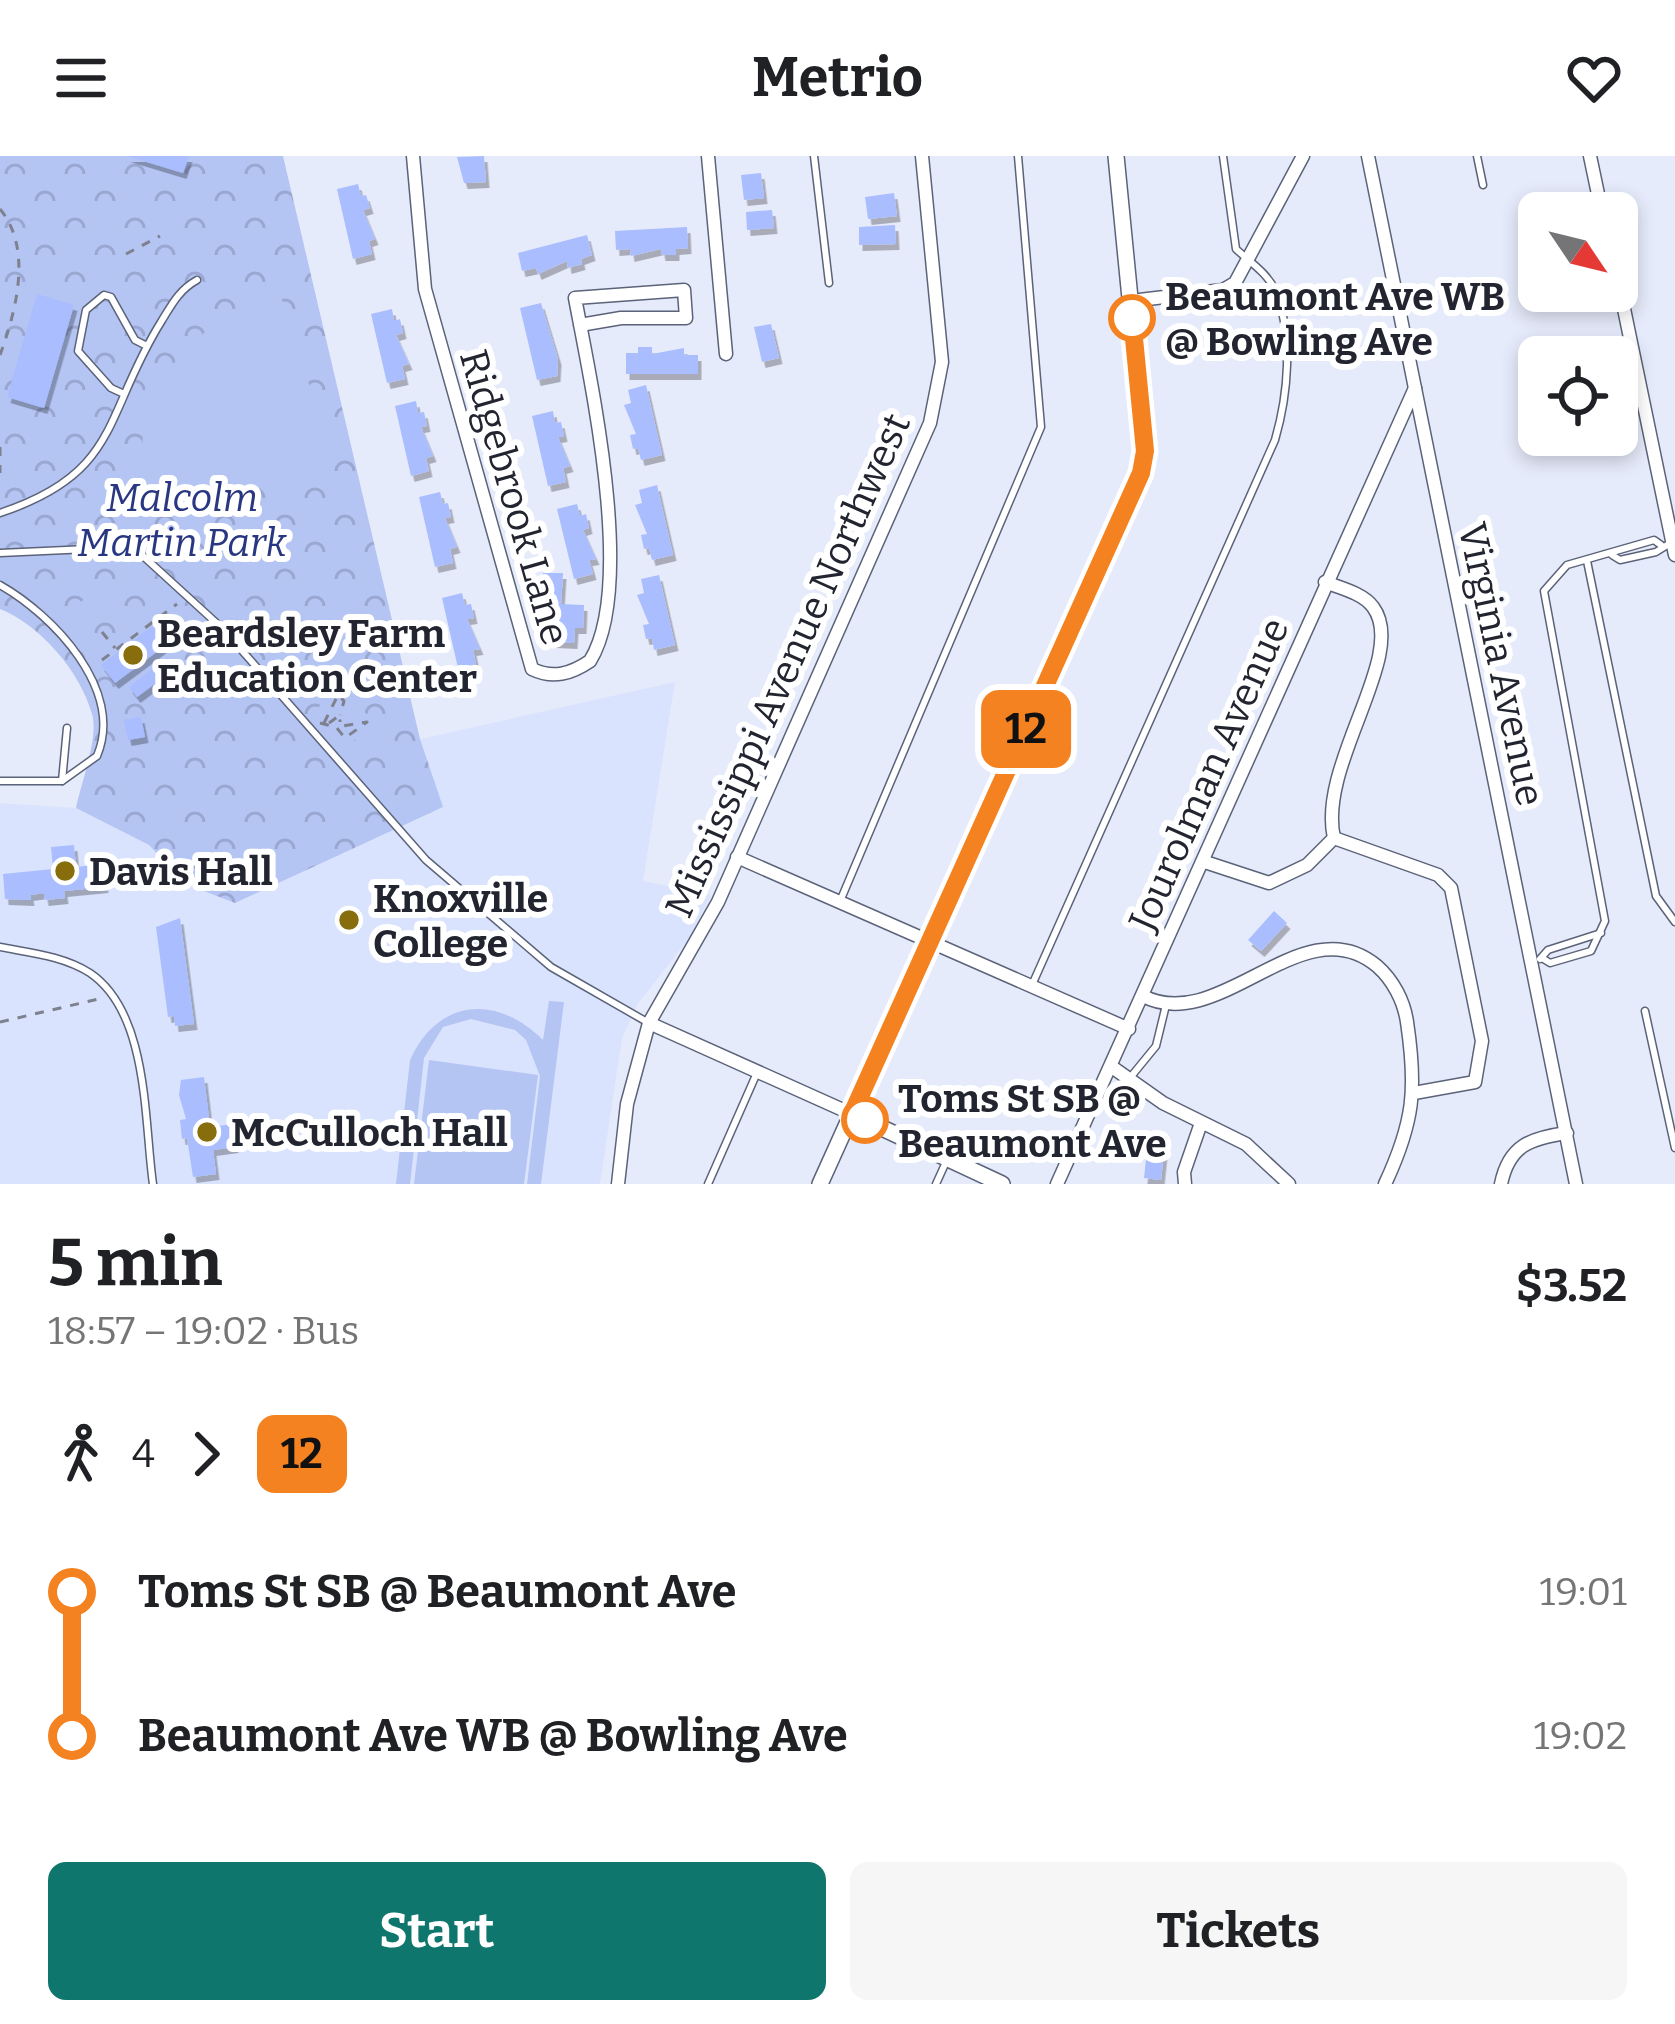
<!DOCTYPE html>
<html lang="en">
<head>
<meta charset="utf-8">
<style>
	body { margin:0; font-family:Bitter,serif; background:#f6f6f6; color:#202124; height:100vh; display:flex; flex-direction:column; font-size:45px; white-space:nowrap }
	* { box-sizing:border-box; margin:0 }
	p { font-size:39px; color:#757577 }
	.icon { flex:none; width:66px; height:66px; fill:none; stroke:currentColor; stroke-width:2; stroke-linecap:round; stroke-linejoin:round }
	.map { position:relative; height:1028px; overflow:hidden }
	.side { display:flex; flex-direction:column; background:#fff; flex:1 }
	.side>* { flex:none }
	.badge { padding:0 24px; border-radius:18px; font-size:42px; line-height:78px }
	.needle { width:78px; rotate:125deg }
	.fabs { position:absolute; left:1518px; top:36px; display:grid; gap:24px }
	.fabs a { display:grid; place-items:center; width:120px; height:120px; border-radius:18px; background:#fff; box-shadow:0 6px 18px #0003; font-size:60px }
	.map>.badge { position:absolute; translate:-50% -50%; box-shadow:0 0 0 6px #fff }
	.legs { display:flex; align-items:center; gap:18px; height:132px; padding:0 48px; font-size:39px }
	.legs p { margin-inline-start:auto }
	.headline { display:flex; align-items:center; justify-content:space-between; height:204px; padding:0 48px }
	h1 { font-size:66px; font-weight:700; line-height:90px }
	.cta { display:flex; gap:24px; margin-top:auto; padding:24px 48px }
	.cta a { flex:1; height:138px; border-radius:18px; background:#0f766e; color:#fff; font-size:48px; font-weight:700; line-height:138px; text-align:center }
	.cta a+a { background:#f6f6f6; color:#202124 }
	ul { padding:0 48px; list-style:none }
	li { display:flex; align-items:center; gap:42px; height:144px; font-size:45px }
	li i { display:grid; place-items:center; width:18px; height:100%; margin:0 15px; background:currentColor }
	li i::after { content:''; width:30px; height:30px; margin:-15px; border:9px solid; border-radius:50%; background:#fff }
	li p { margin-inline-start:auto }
	li:first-child i { background:linear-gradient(#0000 50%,currentColor 0) }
	li:last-child i { background:linear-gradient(currentColor 50%,#0000 0) }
	header { display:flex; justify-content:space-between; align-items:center; height:156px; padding:0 48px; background:#fff; font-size:54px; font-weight:700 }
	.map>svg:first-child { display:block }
</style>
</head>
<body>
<header><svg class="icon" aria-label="menu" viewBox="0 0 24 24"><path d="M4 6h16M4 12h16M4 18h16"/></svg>Metrio<svg class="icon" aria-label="heart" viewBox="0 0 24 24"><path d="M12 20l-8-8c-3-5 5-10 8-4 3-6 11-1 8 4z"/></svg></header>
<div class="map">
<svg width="1675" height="1028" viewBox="0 0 1675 1028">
	<defs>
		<pattern id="park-crowns" width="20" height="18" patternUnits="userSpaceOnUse" patternTransform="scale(3)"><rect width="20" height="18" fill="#b4c4f3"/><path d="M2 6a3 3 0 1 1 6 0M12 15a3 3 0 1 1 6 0" fill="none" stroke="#9aa8d1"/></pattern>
		<filter id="shadow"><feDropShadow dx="3.5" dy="6" stdDeviation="0" flood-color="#0004"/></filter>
	</defs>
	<rect width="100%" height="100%" fill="#e6ebfb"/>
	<path fill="#dae3fe" d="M675 526 643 725 711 739 690 781 637 849 622 882 600 1028H0V647L76 652 149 689 186 728 442 652 420 583Z"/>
	<path fill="url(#park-crowns)" d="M0 0H283L420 583 443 651 235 747 186 728 149 689 76 652C81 627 99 581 92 558 80 515 40 469 0 453Z"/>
	<g fill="#b4c4f3">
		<path d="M280 137 332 301 319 322 153 339C112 248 197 160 280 137Z"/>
		<path d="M104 428 122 451 76 486 59 463Z"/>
		<path d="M338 531 376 567 341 595 308 562Z"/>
		<path d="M549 845 564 846 541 1028H527L540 920 526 884 515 874 471 863 443 871 424 902 410 1028H396L410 904C438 842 497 838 543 884Z"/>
		<path d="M429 904 538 919 524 1028H414Z"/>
	</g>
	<g fill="#a9bdff" filter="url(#shadow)">
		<path d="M127 0H189L183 17Z"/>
		<path d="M484 0 486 26 464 27 457 1Z"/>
		<path d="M761 17 764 42 744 44 741 19Z"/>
		<path d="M358 28 361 40 366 39 370 52 363 54 375 83 369 85 372 98 353 103 337 33Z"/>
		<path d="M894 37 897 60 868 63 865 41Z"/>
		<path d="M772 54 774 72 747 74 746 56Z"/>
		<path d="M895 69 896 88 859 89V71Z"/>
		<path d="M687 71 688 92 676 93V99H662L661 93 631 100 630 93 616 94 615 75Z"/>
		<path d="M587 79 592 99 581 103 582 108 568 112 567 105 538 118 536 112 522 115 518 97Z"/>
		<path d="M37 138 74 149 44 252 7 241Z"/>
		<path d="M541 147 558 203 557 220 537 224 520 152Z"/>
		<path d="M392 153 394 165 400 163 403 177 396 179 409 208 402 210 405 223 387 227 371 158Z"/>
		<path d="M771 168 779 202 762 206 754 171Z"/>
		<path d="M638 191H652V198L684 192V199H698V218H626V197H638Z"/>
		<path d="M646 229 662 299 641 304 638 292 633 293 630 279 636 278 624 249 631 247 628 234Z"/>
		<path d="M416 245 418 257 424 256 427 270 421 271 433 300 426 302 429 315 411 320 395 250Z"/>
		<path d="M553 255 555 267 561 266 564 280 558 281 570 310 563 312 566 326 548 330 532 260Z"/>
		<path d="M657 329 673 399 652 404 649 392 644 393 641 379 647 378 635 349 642 347 639 334Z"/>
		<path d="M440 336 443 348 448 347 451 361 445 362 457 391 450 393 453 407 435 411 419 341Z"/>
		<path d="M577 348 580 360 586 358 589 372 583 374 596 403 589 404 593 418 574 423 557 353Z"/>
		<path d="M543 417H563L561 448 584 449 583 472H575L574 487 552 486V473L540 472Z"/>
		<path d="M659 419 675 489 654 494 652 482 646 483 643 469 649 468 637 439 644 437 641 423Z"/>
		<path d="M462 437 465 449 471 448 474 462 467 463 480 493 473 494 476 508 458 512 442 442Z"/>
		<path d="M152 470 166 489 115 527 101 509Z"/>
		<path d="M168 501 176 512 137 541 129 531Z"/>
		<path d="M141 561 145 581 128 584 124 564Z"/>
		<path d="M74 689 76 711 102 708 105 731 64 735 65 742 45 744 44 737 30 739 31 744 5 743 3 718 53 713 51 691Z"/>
		<path d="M1274 755 1287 767 1261 795 1248 784Z"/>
		<path d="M180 762 194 868 175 870 174 860 168 861 156 771Z"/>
		<path d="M204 921 210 971 233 968 235 991 213 994 216 1018 193 1021 187 982 182 983 180 964 186 963 179 939 181 924Z"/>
		<path d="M1148 984 1165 986 1161 1024 1144 1022Z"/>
	</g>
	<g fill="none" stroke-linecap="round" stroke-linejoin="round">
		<g stroke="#5b6379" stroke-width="9">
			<g id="service">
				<path d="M814 0 829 127"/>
				<path d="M1477 0 1483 29"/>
				<path d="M124 238 111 232 78 195 86 154 104 139 111 141 135 184 147 190"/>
				<path d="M0 357C121 317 103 259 161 166 172 148 179 134 197 124"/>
				<path d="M0 397 110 392 143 400 223 473 426 704 551 811 647 866"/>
				<path d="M1612 399 1620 404 1656 396 1672 386"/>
				<path d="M1587 405 1656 740 1675 766"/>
				<path d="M0 429C53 459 125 534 97 600L62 625H0"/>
				<path d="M62 625 67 572"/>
				<path d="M841 743 1041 271 1018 0"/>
				<path d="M0 791C31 797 63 800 90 817 149 857 144 965 153 1028"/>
				<path d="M1542 802 1550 807 1591 795 1605 765 1544 435 1567 409 1654 384 1661 389"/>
				<path d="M1540 803 1548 794 1601 777"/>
				<path d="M1032 829 1275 284C1288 239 1294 180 1275 134 1267 117 1250 106 1236 93L1223 0"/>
				<path d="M1645 855 1675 992"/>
				<path d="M1129 923 1156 890 1166 849"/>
				<path d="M708 1028 756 919"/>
				<path d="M936 1028 946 1006"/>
			</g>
		</g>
		<g stroke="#5b6379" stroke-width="15">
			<g id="minor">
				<path d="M413 0 425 133 532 513C553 523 571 518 590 505 636 431 591 227 575 142L684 134 686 162H621L580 169"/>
				<path d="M708 0 726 198"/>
				<path d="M1368 0 1576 1028"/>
				<path d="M1590 0 1602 57"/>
				<path d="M1617 119 1675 399"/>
				<path d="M1131 145 1223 134 1235 127 1303 0"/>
				<path d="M1334 682 1438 719 1451 732 1482 885 1475 926 1414 937"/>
				<path d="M737 701 1129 873"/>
				<path d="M1205 706 1269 727 1307 709 1334 682C1317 608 1409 499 1373 451 1363 437 1340 432 1325 426"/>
				<path d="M1143 840C1220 880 1303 748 1377 810 1393 824 1404 845 1407 866 1417 933 1414 966 1385 1028"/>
				<path d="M649 867 852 958"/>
				<path d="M1112 911 1163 947 1246 988 1289 1028"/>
				<path d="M618 1028 627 948 649 867 718 746 930 267 942 206 922 0"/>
				<path d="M1057 1028 1415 232"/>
				<path d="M1185 1028 1184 1016 1201 967"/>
				<path d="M1501 1028C1509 989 1531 982 1567 977"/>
			</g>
		</g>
		<g stroke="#5b6379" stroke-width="18">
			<g id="tertiary">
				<path d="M852 958 1002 1028"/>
				<path d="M820 1028 1141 317 1145 295 1116 0"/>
			</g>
		</g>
		<g stroke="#7e818e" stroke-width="3" stroke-dasharray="9 9" stroke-linecap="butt">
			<path d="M0 53C33 93 16 155 0 199"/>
			<path d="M126 98 160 80"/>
			<path d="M0 291V317"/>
			<path d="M102 476 115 492"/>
			<path d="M102 504 177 448"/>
			<path d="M320 567 336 571 345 582 367 566 336 571"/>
			<path d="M324 567 338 539 344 545 340 559"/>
			<path d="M329 567 340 559V566"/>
			<path d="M0 866 103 842"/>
		</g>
		<use href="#service" stroke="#fff" stroke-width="6"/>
		<use href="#minor" stroke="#fff" stroke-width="12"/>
		<use href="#tertiary" stroke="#fff" stroke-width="15"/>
	</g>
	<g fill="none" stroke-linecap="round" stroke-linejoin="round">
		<g stroke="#fff" stroke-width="27">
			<path id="line-1" d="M865 964 852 958 1141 317 1145 295 1132 162"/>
		</g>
		<use href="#line-1" stroke="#f58220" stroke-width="18"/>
	</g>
	<g fill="#fff" stroke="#f58220" stroke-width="6">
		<circle cx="1132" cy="162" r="21"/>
		<circle cx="865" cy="964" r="21"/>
	</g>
	<g fill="#886d0c" stroke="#fff" stroke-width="4.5">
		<circle cx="133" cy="499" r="12"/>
		<circle cx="65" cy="715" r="12"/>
		<circle cx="349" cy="764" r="12"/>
		<circle cx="207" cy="976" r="12"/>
	</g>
	<g text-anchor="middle" stroke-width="12" stroke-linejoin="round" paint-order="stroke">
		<g font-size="39" font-weight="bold" fill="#22252f" stroke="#fff" text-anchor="start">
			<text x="1165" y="154">Beaumont Ave WB<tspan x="1165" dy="45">@ Bowling Ave</tspan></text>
			<text x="898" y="956">Toms St SB @<tspan x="898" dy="45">Beaumont Ave</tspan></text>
		</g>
		<g font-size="39" font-style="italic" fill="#293782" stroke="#fff">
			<text x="182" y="355">Malcolm<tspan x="182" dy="45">Martin Park</tspan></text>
		</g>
		<g font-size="39" fill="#22252f" stroke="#fff">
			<text transform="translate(515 341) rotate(74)" y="14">Ridgebrook Lane</text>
			<text transform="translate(1502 508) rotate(78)" y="14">Virginia Avenue</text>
			<text transform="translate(787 509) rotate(-66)" y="14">Mississippi Avenue Northwest</text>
			<text transform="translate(1208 618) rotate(-66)" y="14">Jourolman Avenue</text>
		</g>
		<g font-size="39" font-weight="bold" fill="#22252f" stroke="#fff" text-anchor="start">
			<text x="157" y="491">Beardsley Farm<tspan x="157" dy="45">Education Center</tspan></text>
			<text x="89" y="729">Davis Hall</text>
			<text x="373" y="756">Knoxville<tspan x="373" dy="45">College</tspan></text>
			<text x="231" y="990">McCulloch Hall</text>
		</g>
	</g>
</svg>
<div class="fabs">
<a><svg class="needle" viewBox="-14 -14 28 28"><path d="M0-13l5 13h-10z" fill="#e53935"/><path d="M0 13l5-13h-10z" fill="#757577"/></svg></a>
<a><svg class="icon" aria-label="locate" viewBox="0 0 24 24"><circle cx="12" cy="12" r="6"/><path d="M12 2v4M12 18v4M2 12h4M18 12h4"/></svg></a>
</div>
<b class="badge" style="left:1026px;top:573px;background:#f58220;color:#111">12</b>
</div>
<section class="side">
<div class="headline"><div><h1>5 min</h1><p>18:57 – 19:02 · Bus</p></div><b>$3.52</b></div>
<div class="legs"><svg class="icon" aria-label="walk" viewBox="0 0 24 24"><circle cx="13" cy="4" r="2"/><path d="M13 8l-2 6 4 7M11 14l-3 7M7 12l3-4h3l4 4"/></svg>4<svg class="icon" aria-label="forward" viewBox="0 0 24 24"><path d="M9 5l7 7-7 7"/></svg><b class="badge" style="background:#f58220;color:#111">12</b></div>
<ul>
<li><i style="color:#f58220"></i><b>Toms St SB @ Beaumont Ave</b><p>19:01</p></li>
<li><i style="color:#f58220"></i><b>Beaumont Ave WB @ Bowling Ave</b><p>19:02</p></li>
</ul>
<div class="cta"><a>Start</a><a>Tickets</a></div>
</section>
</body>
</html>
